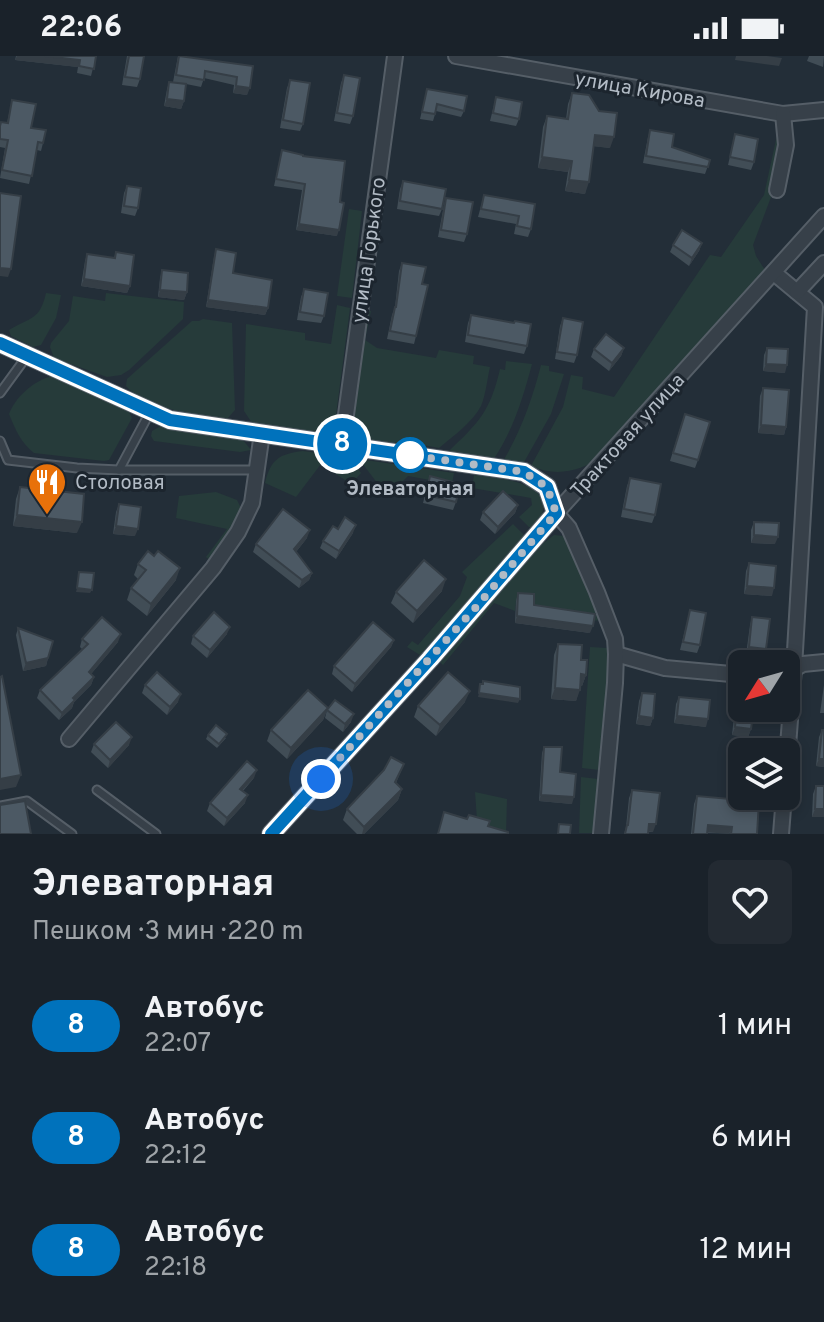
<!DOCTYPE html>
<html lang="ru">
<head>
<meta charset="utf-8">
<style>
	body { margin:0; font-family:Overpass,sans-serif; background:#232a32; color:#f1f3f6; height:100vh; display:flex; flex-direction:column; font-size:30px; white-space:nowrap }
	* { box-sizing:border-box; margin:0 }
	p { font-size:26px; color:#9fa4a8 }
	.icon { flex:none; width:44px; height:44px; fill:none; stroke:currentColor; stroke-width:2; stroke-linecap:round; stroke-linejoin:round }
	.map { position:relative; height:778px; overflow:hidden }
	.details { display:flex; flex-direction:column; background:#1a222a; flex:1 }
	.details>* { flex:none }
	.badge { padding:0 16px; border-radius:26px; font-size:28px; line-height:52px }
	.needle { width:52px; rotate:233deg }
	.fabs { position:absolute; left:728px; top:594px; display:grid; gap:16px }
	.fabs a { display:grid; place-items:center; width:72px; height:72px; border-radius:12px; background:#1a222a; box-shadow:0 4px 12px #0003,0 0 0 2px #383f47; font-size:40px }
	.you { position:absolute; width:40px; height:40px; margin:-20px; border:6px solid #fff; border-radius:50%; background:#1a73e8; box-shadow:0 0 0 12px #1a73e833 }
	.map>.badge { position:absolute; translate:-50% -50%; box-shadow:0 0 0 4px #fff }
	.round { display:grid; place-items:center; flex:none; width:84px; height:84px; border-radius:12px; background:#232a32 }
	.summary { display:flex; align-items:center; justify-content:space-between; height:136px; padding:0 32px }
	h1 { font-size:38px; font-weight:700; line-height:60px }
	ul { padding:0; list-style:none }
	li { display:flex; align-items:center; gap:24px; height:112px; padding:0 32px }
	li div { flex:1 }
	li b { display:block; font-size:30px }
	li em { font-style:normal }
	li .badge { min-width:88px; font-weight:700; text-align:center }
	.status { display:flex; justify-content:space-between; align-items:center; height:56px; padding:0 40px; background:#1a222a; direction:ltr }
	.status svg { height:22px; fill:currentColor }
	.map>svg:first-child { display:block }
</style>
</head>
<body>
<div class="status"><b>22:06</b><svg viewBox="0 0 49 12"><path d="M0 12V9h3v3zM5 12V6h3v6zM10 12V3h3v9zM15 12V0h3v12zM26 1h20v11H26zM47 4h2v5h-2z"/></svg></div>
<div class="map">
<svg width="824" height="778" viewBox="0 0 824 778">
	<rect width="100%" height="100%" fill="#232e38"/>
	<g fill="#263b3a">
		<path d="M777 79 781 88 771 141 753 189 756 200 765 214 602 400C580 416 556 421 531 410L563 351 571 319 583 321 582 333 614 341 710 199 721 201 764 139Z"/>
		<path d="M349 153 362 155 352 242 337 240Z"/>
		<path d="M46 237 61 239 56 262 41 289 33 291 11 280 9 274C31 261 40 264 46 237Z"/>
		<path d="M106 237 184 246 183 263 129 314 121 319 107 321 54 302 50 291 51 287 69 265 73 240 105 245Z"/>
		<path d="M337 249 350 252 336 359C332 365 329 371 323 373 307 380 269 369 252 367L244 355 246 268 305 277V284L331 288Z"/>
		<path d="M366 255H371L365 284 377 292 436 302 439 294 474 300 473 308 490 311C487 324 486 338 481 350 472 367 453 380 439 392L423 389V386L400 383 399 387C379 385 359 388 351 366Z"/>
		<path d="M203 263 232 267 235 354 227 363C197 358 147 354 126 330L127 323 192 265H199Z"/>
		<path d="M506 305 532 308C523 342 513 375 493 404L448 396C479 366 490 356 500 313L505 314Z"/>
		<path d="M541 309 549 310V315L564 318 551 358 523 408 503 405C521 375 532 344 541 309Z"/>
		<path d="M49 321H55L128 354 132 362 109 404 104 405 34 397C21 387 15 373 9 358 15 342 32 326 49 321Z"/>
		<path d="M166 369 243 384 251 394 240 396 154 385 151 380 152 375 161 370Z"/>
		<path d="M303 395 350 401 361 417 351 428 321 408 296 441 265 427C271 403 279 398 303 395Z"/>
		<path d="M359 403 454 417 452 428 408 420 391 437 383 431 381 432Z"/>
		<path d="M474 419C503 423 564 426 536 471H529L519 461 532 449 531 442 472 432Z"/>
		<path d="M216 436 237 444 242 454 233 474 211 505 206 501 227 473 176 462 179 440Z"/>
		<path d="M513 468 524 479V485L420 599 407 591 412 585 418 589 460 540 467 521 462 516Z"/>
		<path d="M554 479 564 480 571 489 600 564 592 565 516 545 515 555 494 547 443 609 440 606 503 532 502 528 523 505 533 497V493L537 492 542 486H545Z"/>
		<path d="M590 591 607 592 609 622 599 714 582 712Z"/>
		<path d="M581 721 598 723 593 777H579Z"/>
		<path d="M475 736 507 743 506 778H501L477 764Z"/>
	</g>
	<g fill="none" stroke-linecap="round" stroke-linejoin="round">
		<g stroke="#555e67" stroke-width="11">
			<g id="service">
				<path d="M0 337 27 300"/>
				<path d="M0 385 8 404 77 412 119 414 150 356"/>
				<path d="M119 414H257"/>
				<path d="M97 734 156 778"/>
				<path d="M0 750 27 745 72 778"/>
			</g>
		</g>
		<g stroke="#555e67" stroke-width="18">
			<g id="minor">
				<path d="M456 0 783 58 824 54"/>
				<path d="M777 134 786 89 783 58"/>
				<path d="M774 217 815 251 794 612 786 716"/>
				<path d="M797 236 824 207"/>
				<path d="M342 388 395 0"/>
				<path d="M616 598 665 612 742 619"/>
				<path d="M790 615 803 608 824 606"/>
				<path d="M69 683 213 512 238 476 252 447 262 377"/>
				<path d="M601 778 615 627 616 598 615 583 597 536 569 472 556 457 824 160"/>
				<path d="M781 778 784 740"/>
			</g>
		</g>
		<g stroke="#555e67" stroke-width="20">
			<path id="tertiary" d="M0 287 170 364 524 416 547 431 556 457 430 603 271 778"/>
		</g>
		<use href="#service" stroke="#374049" stroke-width="7"/>
		<use href="#minor" stroke="#374049" stroke-width="14"/>
		<use href="#tertiary" stroke="#374049" stroke-width="16"/>
	</g>
	<g fill="#414d56">
		<path d="M16 0H96L91 20 77 17 78 11 15 4Z"/>
		<path d="M127 0H144L140 23 137 31 122 29Z"/>
		<path d="M178 0 253 10 247 39 233 37 234 29 204 22 201 31 186 28 184 45 181 53 164 50 167 33 169 26H173Z"/>
		<path d="M809 0H824L823 11 807 5Z"/>
		<path d="M344 19 353 60 350 68 334 65 341 27Z"/>
		<path d="M290 24 303 68 300 75 280 72 287 32Z"/>
		<path d="M427 33 464 55 461 61 436 55 433 65 420 63Z"/>
		<path d="M572 37 610 92 594 90 585 138 565 135 568 116 538 112 543 71 547 60 566 63 568 48Z"/>
		<path d="M496 41 519 63 516 70 490 65Z"/>
		<path d="M12 44 43 87 41 95 37 94 29 128 0 122 5 92 0 91V68L7 67Z"/>
		<path d="M650 74 672 91 710 104 705 118 643 107 648 81Z"/>
		<path d="M735 78 754 106 751 114 728 109Z"/>
		<path d="M282 94 303 100 337 180 296 174 302 134 274 130Z"/>
		<path d="M403 125 442 153 439 160 397 153 400 133Z"/>
		<path d="M127 130 138 152 135 160 121 157 124 137Z"/>
		<path d="M484 139 535 148 531 173 528 181 514 178 516 168 478 161Z"/>
		<path d="M446 142 467 178 464 186 438 181 444 149Z"/>
		<path d="M702 187 699 195 689 210 670 196 673 189Z"/>
		<path d="M216 193 233 217 268 252 265 259 206 251 214 201Z"/>
		<path d="M116 196 130 230 127 237 81 230 85 205 87 198 114 202Z"/>
		<path d="M402 207 422 228 416 280 414 288 387 283 392 259 395 251 399 215Z"/>
		<path d="M162 214 187 236 184 244 158 241 160 222Z"/>
		<path d="M304 233 324 260 321 267 297 264 301 241Z"/>
		<path d="M471 259 514 267 527 290 524 298 465 286 468 267Z"/>
		<path d="M563 262 577 299 574 307 555 303 560 270Z"/>
		<path d="M624 292 621 300 609 315 591 301 594 293Z"/>
		<path d="M767 292 785 317 763 315 764 299Z"/>
		<path d="M763 332 786 371 784 379 758 377 760 340Z"/>
		<path d="M682 366 698 404 695 412 670 405Z"/>
		<path d="M430 420 456 446 453 454 423 447Z"/>
		<path d="M630 422 655 459 652 467 621 461 627 430Z"/>
		<path d="M20 431 77 477 13 470 16 443Z"/>
		<path d="M119 448 135 480 113 478 116 456Z"/>
		<path d="M518 449 515 457 495 478 480 464 483 456Z"/>
		<path d="M754 466 775 488 751 487V474Z"/>
		<path d="M338 473 353 477 336 503 320 492 323 485Z"/>
		<path d="M307 482 296 496 312 517 309 524 299 532 253 496 256 488Z"/>
		<path d="M749 507 772 540 744 538 746 515Z"/>
		<path d="M138 508 176 524 147 560 127 544 131 532 138 523 134 519Z"/>
		<path d="M442 535 413 567 391 547 396 536Z"/>
		<path d="M518 537 534 549 590 577 515 567 516 545Z"/>
		<path d="M690 554 700 589 697 597 680 594Z"/>
		<path d="M752 561 766 593 763 601 746 599 750 569Z"/>
		<path d="M18 572 48 602 46 610 23 615 16 579Z"/>
		<path d="M227 578 207 602 191 588 193 580Z"/>
		<path d="M82 583 118 586 91 618 94 621 91 629 74 646 72 652 59 664 37 642 40 634 82 593 80 591Z"/>
		<path d="M394 584 391 591 352 636 332 618 334 610Z"/>
		<path d="M558 588 581 604 586 619 582 630H580L576 645 551 643 554 599Z"/>
		<path d="M145 629 178 646 167 659 142 637Z"/>
		<path d="M824 629V657H820Z"/>
		<path d="M642 637 653 662 650 670 636 668 639 645Z"/>
		<path d="M679 641 706 671 674 667 676 648Z"/>
		<path d="M738 643 751 673 748 681 732 679 735 651Z"/>
		<path d="M465 646 436 680 414 661 418 650Z"/>
		<path d="M328 652 323 664 287 703 267 685 271 674Z"/>
		<path d="M327 654 351 666 343 676 325 662Z"/>
		<path d="M822 674 824 711 816 710 819 681Z"/>
		<path d="M208 679 226 682 217 692 206 683Z"/>
		<path d="M94 688 129 689 108 712 91 696Z"/>
		<path d="M544 691 560 716 572 748 539 745 542 697Z"/>
		<path d="M404 708 396 727 402 733 398 744 364 778H357L343 764 347 753Z"/>
		<path d="M742 712V740L757 746V778L707 777V778H691L694 748 697 740 739 744Z"/>
		<path d="M254 722 243 735 245 747 224 770 207 755 210 747Z"/>
		<path d="M816 730H824V761H812L813 738Z"/>
		<path d="M632 734 653 776H648V778H624L626 771 629 742Z"/>
	</g>
	<g fill="#353e46">
		<path d="M17 0H45L80 4 78 11 15 4Z"/>
		<path d="M736 0H767L782 2 779 10 735 4Z"/>
		<path d="M236 30 250 32 247 39 233 37Z"/>
		<path d="M167 43 184 45 181 53 164 50Z"/>
		<path d="M595 79 614 81 610 92 591 90Z"/>
		<path d="M542 101 572 105 568 116 538 112Z"/>
		<path d="M569 124 589 126 585 138 565 135Z"/>
		<path d="M299 168 339 174 337 180 296 174Z"/>
		<path d="M702 187 699 195 689 210 692 202Z"/>
		<path d="M0 212 11 213 8 221 0 220Z"/>
		<path d="M84 223 130 230 127 237 81 230Z"/>
		<path d="M160 234 187 236 184 244 158 241Z"/>
		<path d="M208 244 268 252 265 259 206 251Z"/>
		<path d="M624 292 621 300 609 315 612 307Z"/>
		<path d="M766 308 787 309 785 317 763 315Z"/>
		<path d="M761 369 786 371 784 379 758 377Z"/>
		<path d="M518 449 515 457 495 478 498 471Z"/>
		<path d="M17 459 82 466 77 477 13 470Z"/>
		<path d="M356 469 353 477 336 503 339 495Z"/>
		<path d="M116 470 138 473 135 480 113 478Z"/>
		<path d="M310 474 307 482 292 501 294 493Z"/>
		<path d="M754 479 778 481 775 488 751 487Z"/>
		<path d="M180 512 176 524 147 560 151 548Z"/>
		<path d="M312 517 309 524 299 532 302 524Z"/>
		<path d="M446 523 442 535 413 567 417 555Z"/>
		<path d="M747 530 774 532 772 540 744 538Z"/>
		<path d="M77 532 92 534 90 537 76 536Z"/>
		<path d="M517 560 593 570 590 577 515 567Z"/>
		<path d="M230 571 227 578 207 602 210 594Z"/>
		<path d="M121 578 118 586 86 624 89 616Z"/>
		<path d="M394 584 391 591 352 636 355 628Z"/>
		<path d="M749 591 766 593 763 601 746 599Z"/>
		<path d="M48 602 46 610 23 615 26 607Z"/>
		<path d="M581 618 586 619 582 630H577Z"/>
		<path d="M94 621 91 629 74 646 72 652 59 664 62 657 73 642Z"/>
		<path d="M555 632 580 634 576 645 551 643Z"/>
		<path d="M470 635 465 646 436 680 440 669Z"/>
		<path d="M479 637 520 643 518 647 478 641Z"/>
		<path d="M181 638 178 646 167 659 170 651Z"/>
		<path d="M328 652 323 664 287 703 291 692Z"/>
		<path d="M354 658 351 666 343 676 345 668Z"/>
		<path d="M639 660 653 662 650 670 636 668Z"/>
		<path d="M677 660 708 663 706 671 674 667Z"/>
		<path d="M735 671 751 673 748 681 732 679Z"/>
		<path d="M132 681 129 689 108 712 110 704Z"/>
		<path d="M819 703H824V711L816 710Z"/>
		<path d="M257 714 254 722 237 740 240 733Z"/>
		<path d="M21 719 16 731 0 734V723Z"/>
		<path d="M402 733 398 744 364 778H362L364 771Z"/>
		<path d="M248 739 245 747 224 770 227 762Z"/>
		<path d="M541 739 574 741 572 748 539 745Z"/>
		<path d="M815 753H824V761H812Z"/>
		<path d="M649 768H656L653 776 646 775Z"/>
		<path d="M708 769 732 771 729 778 705 776Z"/>
	</g>
	<g fill="#4c5964" stroke="#353e46" stroke-width="2">
		<path d="M45 0H96L94 13 79 10 80 4Z"/>
		<path d="M129 0H144L140 23 125 21Z"/>
		<path d="M179 0 253 10 250 32 236 30 237 21 205 15 204 24 176 19Z"/>
		<path d="M344 19 360 22 353 60 337 57Z"/>
		<path d="M290 24 310 27 303 68 283 64Z"/>
		<path d="M169 26 186 28 184 45 167 43Z"/>
		<path d="M427 33 467 40 464 55 437 48 435 58 422 56Z"/>
		<path d="M572 37 589 39 599 55 617 57 614 81 595 79 589 126 569 124 572 105 542 101 547 60 568 63Z"/>
		<path d="M496 41 522 46 519 63 493 57Z"/>
		<path d="M12 44 36 48 31 72 46 74 43 87 38 86 32 120 2 114 8 84 0 83V70L1 66 8 67Z"/>
		<path d="M650 74 674 78 672 91 710 104 708 111 646 100Z"/>
		<path d="M735 78 758 83 754 106 730 101Z"/>
		<path d="M282 94 303 99V100L345 105 340 146 344 147 339 174 299 168 305 128 276 123Z"/>
		<path d="M403 125 446 133 442 153 400 145Z"/>
		<path d="M127 130 141 132 138 152 124 150Z"/>
		<path d="M0 137 21 140 11 213 0 212Z"/>
		<path d="M484 139 535 148 531 173 517 170 519 160 481 153Z"/>
		<path d="M446 142 473 146 467 178 441 174Z"/>
		<path d="M682 174 702 187 692 202 673 189Z"/>
		<path d="M216 193 236 197 233 217 272 224 268 252 208 244Z"/>
		<path d="M116 196 134 199 130 230 84 223 87 198 115 202Z"/>
		<path d="M402 207 426 211 422 228 428 229 416 280 390 275 395 251H396Z"/>
		<path d="M162 214 188 217 187 236 160 234Z"/>
		<path d="M304 233 328 237 324 260 300 256Z"/>
		<path d="M471 259 514 267 515 265 531 268 527 290 468 279Z"/>
		<path d="M563 262 583 266 577 299 557 296Z"/>
		<path d="M606 278 624 292 612 307 594 293Z"/>
		<path d="M767 292 788 293 787 309 766 308Z"/>
		<path d="M763 332 789 334 786 371 761 369Z"/>
		<path d="M685 358 710 366 698 404 673 397Z"/>
		<path d="M430 420 460 428 456 446 426 439Z"/>
		<path d="M630 422 661 428 655 459 624 453Z"/>
		<path d="M20 431 84 438 82 466 17 459Z"/>
		<path d="M503 435 518 449 498 471 483 456Z"/>
		<path d="M119 448 141 451 138 473 116 470Z"/>
		<path d="M283 453 310 474 294 493 312 517 302 524 256 488Z"/>
		<path d="M345 461 356 469 339 495 323 485 333 470 338 473Z"/>
		<path d="M754 466 779 467 778 481 754 479Z"/>
		<path d="M148 495 154 500 158 495 180 512 151 548 131 532 146 514 138 508Z"/>
		<path d="M424 504 446 523 417 555 396 536Z"/>
		<path d="M749 507 776 510 774 532 747 530Z"/>
		<path d="M79 516 94 517 92 534 77 532Z"/>
		<path d="M518 537 534 538V549L595 558 593 570 517 560Z"/>
		<path d="M690 554 706 557 700 589 683 586Z"/>
		<path d="M214 556 230 571 210 594 193 580Z"/>
		<path d="M102 561 121 578 89 616 94 621 73 642 75 644 62 657 40 634 88 588 82 583Z"/>
		<path d="M752 561 770 563 766 593 749 591Z"/>
		<path d="M373 566 394 584 355 628 334 610Z"/>
		<path d="M18 572 53 585 48 602 26 607Z"/>
		<path d="M558 588 582 589 581 604H587L586 619 581 618 580 634 555 632Z"/>
		<path d="M157 616 181 638 170 651 145 629Z"/>
		<path d="M448 616 470 635 440 669 418 650Z"/>
		<path d="M2 620 21 719 0 723V621Z"/>
		<path d="M483 625 520 631V643L479 637 480 628H483Z"/>
		<path d="M308 634 328 652 291 692 271 674Z"/>
		<path d="M642 637 655 638 653 662 639 660Z"/>
		<path d="M679 641 710 644 708 663 677 660Z"/>
		<path d="M738 643 742 644V652H754L751 673 735 671Z"/>
		<path d="M335 644 354 658 345 668 327 654Z"/>
		<path d="M116 666 132 681 110 704 94 688Z"/>
		<path d="M216 669 227 678 219 688 208 679Z"/>
		<path d="M822 674H824V703H819Z"/>
		<path d="M544 691H562L560 716 576 718 574 741 541 739Z"/>
		<path d="M391 701 404 708 395 726 402 733 364 771 347 753 384 714Z"/>
		<path d="M247 705 257 714 240 733 248 739 227 762 210 747Z"/>
		<path d="M816 730H824V753H815Z"/>
		<path d="M632 734 660 737 656 768H649L648 778H625L627 769H628Z"/>
		<path d="M742 736V740H757V746H759L757 778H731L732 771 708 769 707 778H693L697 740 741 744Z"/>
		<path d="M25 745 31 778H0V749Z"/>
		<path d="M444 756 467 763 469 759 490 765 488 770 508 776V778H438Z"/>
		<path d="M559 768 571 769 570 778H558Z"/>
	</g>
	<g fill="none" stroke-linecap="round" stroke-linejoin="round">
		<g stroke="#fff" stroke-width="18">
			<path id="line" d="M0 287 170 364 524 416 547 431 556 457 430 603 271 778"/>
		</g>
		<use href="#line" stroke="#0072bc" stroke-width="12"/>
		<path stroke="#b2bbc5" stroke-width="8" stroke-dasharray="0 14.4" d="M321 723 477 550 556 457 547 431 524 416 410 399"/>
	</g>
	<defs>
		<g id="restaurant-pin" transform="scale(2)"><path d="M0 17L-7.5 6A9.5 9.5 0 1 1 7.5 6Z" fill="#e8710a" stroke="#1c252e"/><path d="M-5-6h1v4h1v-4h1v4h1v-4h1v5L-1.5 .5V6h-2V.5L-5-1ZM5-6V6H3V1.5H1.5Q1.5-4 5-6Z" fill="#fff"/></g>
	</defs>
	<g fill-rule="evenodd">
		<use href="#restaurant-pin" x="47" y="426"/>
	</g>
	<circle fill="#fff" stroke="#0072bc" stroke-width="4" cx="410" cy="399" r="16"/>
	<g text-anchor="middle" stroke-width="6" stroke-linejoin="round" paint-order="stroke">
		<g font-size="20" fill="#b2bbc5" stroke="#1c252e">
			<text transform="translate(640 33) rotate(10)" y="7">улица Кирова</text>
			<text transform="translate(368 194) rotate(-82)" y="7">улица Горького</text>
			<text transform="translate(627 379) rotate(-48)" y="7">Трактовая улица</text>
		</g>
		<g font-size="20" fill="#b2bbc5" stroke="#1c252e" text-anchor="start">
			<text x="75" y="433">Столовая</text>
		</g>
		<g font-size="20" font-weight="bold" fill="#b2bbc5" stroke="#1c252e">
			<text x="410" y="439">Элеваторная</text>
		</g>
	</g>
</svg>
<div class="fabs">
<a><svg class="needle" viewBox="-14 -14 28 28"><path d="M0-13l5 13h-10z" fill="#e53935"/><path d="M0 13l5-13h-10z" fill="#9fa4a8"/></svg></a>
<a><svg class="icon" aria-label="layers" viewBox="0 0 24 24"><path d="M12 4l9 5-9 5-9-5zM3 14l9 5 9-5"/></svg></a>
</div>
<div class="you" style="left:321px;top:723px"></div>
<b class="badge" style="left:342px;top:388px;background:#0072bc;color:#fff">8</b>
</div>
<section class="details">
<div class="summary"><div><h1>Элеваторная</h1><p>Пешком · 3 мин · 220 m</p></div><a class="round"><svg class="icon" aria-label="heart" viewBox="0 0 24 24"><path d="M12 20l-8-8c-3-5 5-10 8-4 3-6 11-1 8 4z"/></svg></a></div>
<ul>
<li><span class="badge" style="background:#0072bc;color:#fff">8</span><div><b>Автобус</b><p>22:07</p></div><em>1 мин</em></li>
<li><span class="badge" style="background:#0072bc;color:#fff">8</span><div><b>Автобус</b><p>22:12</p></div><em>6 мин</em></li>
<li><span class="badge" style="background:#0072bc;color:#fff">8</span><div><b>Автобус</b><p>22:18</p></div><em>12 мин</em></li>
</ul>
</section>
</body>
</html>
